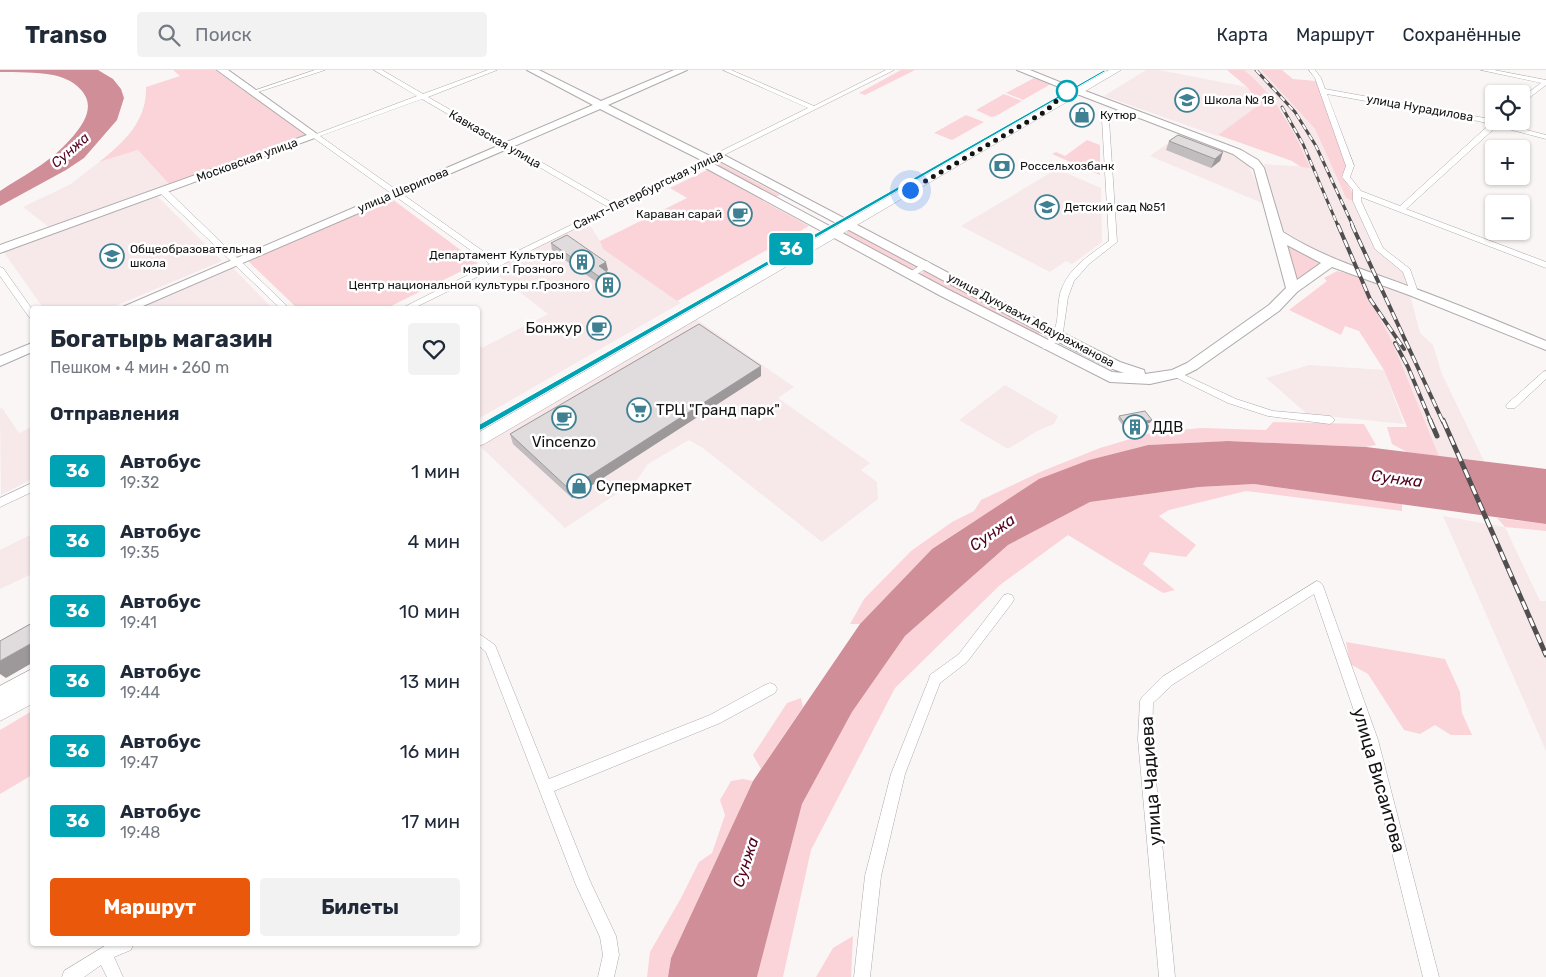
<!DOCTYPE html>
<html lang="ru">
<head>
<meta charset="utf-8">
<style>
	body { margin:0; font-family:Rubik,sans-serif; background:#f2f2f3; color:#1f2937; height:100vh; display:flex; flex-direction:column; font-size:19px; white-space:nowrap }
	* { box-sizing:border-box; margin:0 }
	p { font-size:16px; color:#747a83 }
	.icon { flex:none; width:28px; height:28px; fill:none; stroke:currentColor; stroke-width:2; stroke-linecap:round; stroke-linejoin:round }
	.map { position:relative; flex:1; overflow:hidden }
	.sheet { position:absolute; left:30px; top:236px; width:450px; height:640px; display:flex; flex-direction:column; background:#fff; border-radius:5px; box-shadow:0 1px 4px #0004 }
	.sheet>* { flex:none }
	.badge { padding:0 10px; border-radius:4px; font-size:18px; line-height:32px }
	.tools { position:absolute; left:1485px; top:15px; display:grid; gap:10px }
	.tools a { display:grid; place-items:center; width:45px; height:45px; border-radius:5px; background:#fff; box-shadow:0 1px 4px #0004; font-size:25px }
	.you { position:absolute; width:25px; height:25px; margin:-12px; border:4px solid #fff; border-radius:50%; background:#1a73e8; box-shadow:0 0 0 8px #1a73e833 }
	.map>.badge { position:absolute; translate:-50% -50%; box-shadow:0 0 0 2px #fff }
	h2 { padding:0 20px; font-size:19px; line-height:45px }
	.round { display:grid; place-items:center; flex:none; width:52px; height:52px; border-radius:5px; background:#f2f2f3 }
	.overview { display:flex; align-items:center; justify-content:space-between; height:85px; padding:0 20px }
	h1 { font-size:24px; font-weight:700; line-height:38px }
	.primary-button { display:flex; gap:10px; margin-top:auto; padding:10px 20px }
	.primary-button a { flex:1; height:58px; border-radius:5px; background:#ea580c; color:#fff; font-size:20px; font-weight:700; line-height:58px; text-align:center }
	.primary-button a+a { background:#f2f2f3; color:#1f2937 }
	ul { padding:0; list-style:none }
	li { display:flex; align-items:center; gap:15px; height:70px; padding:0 20px }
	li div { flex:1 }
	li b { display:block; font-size:19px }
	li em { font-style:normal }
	li .badge { min-width:55px; font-weight:700; text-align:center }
	header { display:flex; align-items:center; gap:30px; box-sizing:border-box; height:70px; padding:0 25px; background:#fff; border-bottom:1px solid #e0e1e3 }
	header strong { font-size:24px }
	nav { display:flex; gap:28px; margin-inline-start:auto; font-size:18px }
	.search { width:350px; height:45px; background:#f2f2f3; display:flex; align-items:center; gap:12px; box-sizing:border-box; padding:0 18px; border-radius:5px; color:#747a83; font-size:19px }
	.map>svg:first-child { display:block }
</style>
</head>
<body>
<header>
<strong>Transo</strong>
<div class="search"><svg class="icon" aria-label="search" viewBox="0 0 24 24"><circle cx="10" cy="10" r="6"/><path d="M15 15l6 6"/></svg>Поиск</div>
<nav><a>Карта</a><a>Маршрут</a><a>Сохранённые</a></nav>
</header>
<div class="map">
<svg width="1546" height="907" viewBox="0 0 1546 907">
	<rect width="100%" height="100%" fill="#fbf6f6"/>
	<g fill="#f7e8ea">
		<path d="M1146 0H1159L1247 17 1260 34 1217 66 1104 26Z"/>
		<path d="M1244 0H1261L1315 59 1346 128 1353 131 1375 179 1404 201 1420 263 1433 275 1442 304 1484 391 1439 386 1392 271 1367 228 1353 198 1324 186 1280 158 1264 94 1309 97 1285 45Z"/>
		<path d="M1181 64 1238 84 1246 90 1259 119 1262 133 1150 86Z"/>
		<path d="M138 80 169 114 49 157 23 137 71 114 99 92Z"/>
		<path d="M1057 99 1101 118 1102 172 1072 194 1066 191 1050 202 961 156Z"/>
		<path d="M157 126 222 191 108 239H44L3 181Z"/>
		<path d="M585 154 591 157 600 171 603 179 681 233 478 349V274L482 278 548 244 491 200Z"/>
		<path d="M232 197 273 239H132Z"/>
		<path d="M696 249 794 317 778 328 870 393 861 400 877 412 878 429 822 472 703 378 689 370 648 394 636 411 565 458 478 374Z"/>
		<path d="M1309 295 1384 300 1404 354 1307 344 1266 308Z"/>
		<path d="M1005 315 1058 346 1054 354 1037 361 1008 379 959 350Z"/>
		<path d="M2 338 19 363 32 357V409L1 425 0 339Z"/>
		<path d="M1443 446 1505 457 1540 531H1546V681Z"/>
		<path d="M32 464V504L0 519V480Z"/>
	</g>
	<g fill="#fbd4d9">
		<path d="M173 0H215L305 64 303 67 169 114 138 80 99 92C124 72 147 51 146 17L180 6Z"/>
		<path d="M901 0H915L865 25 859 23Z"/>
		<path d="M1227 0H1244C1276 26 1294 60 1310 98L1301 97 1292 91 1218 65 1260 34 1247 17Z"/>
		<path d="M1261 0H1282L1293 9 1316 11 1346 95 1343 107 1353 123V131L1346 128 1315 59Z"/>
		<path d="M1034 8 1051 14 1023 30 1006 23Z"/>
		<path d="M1004 24 1022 31 996 46 991 47 976 40Z"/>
		<path d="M966 45 984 52 952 70 934 63Z"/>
		<path d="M1087 70 1100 75V105L1052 84 1056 82 1065 86Z"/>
		<path d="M720 93 780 125 776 127 715 95Z"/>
		<path d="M707 100 809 156 677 231 603 179 600 171 687 128 670 118Z"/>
		<path d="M392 129 478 193 385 239H298L248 191Z"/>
		<path d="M850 160 917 196 911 200 844 164Z"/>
		<path d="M1279 165 1329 193 1293 219Z"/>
		<path d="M926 200 1042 261 1036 266 920 204Z"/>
		<path d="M1337 201 1357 206 1392 271 1439 386 1407 382 1392 374 1387 357H1407L1384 300 1359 261 1345 256 1341 265 1289 240 1327 211 1324 208Z"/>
		<path d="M1273 352 1364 354 1376 375 1366 377 1229 371 1148 375 1089 390 976 450 932 479 860 554H850L864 529 911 481 952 452 974 441 981 430 1040 402 1100 378 1154 362 1202 358 1266 360Z"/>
		<path d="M1254 414 1402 434V441L1246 421 1169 440 1159 446 1196 475 1186 487 1150 482 1143 494 1175 520 1163 523 1068 465 1000 515 895 618 811 780 783 907H757L802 734 852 642 905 566 1008 475 1090 432 1199 417Z"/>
		<path d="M1497 448 1546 454V461L1505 457Z"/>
		<path d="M1346 572 1445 589 1460 622 1462 643 1472 665H1451L1435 655 1420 664 1404 660 1368 604 1350 594Z"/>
		<path d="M801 628 803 637 761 699 753 685 787 633Z"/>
		<path d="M32 641V705L0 724V660Z"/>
		<path d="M743 709 753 711 671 888 668 907H647L650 882 681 828 699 792 712 783 725 745 720 730 731 711Z"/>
		<path d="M853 866 851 907H816L833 878Z"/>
	</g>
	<g fill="#cf8e98">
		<path d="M0 0H98L113 9 121 19 124 28 117 50 84 88 66 100 0 136V121C21 107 45 95 63 77 71 69 84 55 87 43 93 23 71 8 53 5 36 2 17 2 0 2Z"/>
		<path d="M1228 371 1366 377 1546 399V454L1254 414 1199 417 1090 432 1008 475 905 566 852 642 802 734 757 907H668L671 888 753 711 860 554 932 479 1039 409 1089 390 1148 375Z"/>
	</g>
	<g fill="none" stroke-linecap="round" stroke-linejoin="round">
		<g stroke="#afaaab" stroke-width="1">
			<g id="street">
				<path d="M315 0H325L255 23 250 22Z"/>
				<path d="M374 0H382L423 24 488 0H497L428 27 614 134 701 91 708 93 412 239H400L490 194 311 66 417 26ZM422 29 608 137 497 191 320 66Z"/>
				<path d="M723 0H731L814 36 886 0H894L718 88 714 86 715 84 808 38Z"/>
				<path d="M1309 0H1315L1321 8 1325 19 1501 51 1500 53 1546 65V69L1497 56 1406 139 1546 192V198L1361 127V131L1383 178 1410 199 1418 222 1417 224H1411L1403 202 1375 179 1353 131V120L1342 107 1346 96 1315 8ZM1327 24 1478 51 1490 54 1400 136 1361 121 1350 107 1354 96Z"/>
				<path d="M1481 0H1494L1546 10V15L1521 34V28L1541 13Z"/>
				<path d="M1121 38 1126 39 1109 50 1117 172 1089 194 1074 211 1068 227 1063 262 1050 279H1044L1042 277C1046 272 1051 267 1054 261 1060 248 1056 232 1062 218 1070 197 1091 184 1109 171L1102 49Z"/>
				<path d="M160 119H166L290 239H281L160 123Z"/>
				<path d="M927 191 931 194 930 196 914 206H908L907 204Z"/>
				<path d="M0 197 3 198 32 239V248L29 247 0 206Z"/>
				<path d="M1176 301 1236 329 1273 341 1330 346 1335 350 1330 354 1268 346 1228 333 1173 306 1171 304Z"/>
				<path d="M1546 301V309L1515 338H1507L1506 336 1507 334 1543 302Z"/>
				<path d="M32 413V422L0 437V428Z"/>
				<path d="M1317 511 1321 513 1323 516 1378 670 1439 907H1423L1364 670 1314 524 1172 615 1153 633 1152 669 1175 907H1159L1138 669 1140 631 1142 627 1162 607Z"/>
				<path d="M1008 524 1012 525 1014 529 1012 533 967 592 940 613 905 704 881 806 870 907H854L865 806 891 704 929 609 930 605 959 584 1004 525Z"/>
				<path d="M478 563 495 575 549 709 710 645 765 615 770 613 775 615 777 619 775 623 720 653 554 721 590 811 616 866 619 885 614 907H598L603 885 600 867 576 815 486 582 478 575Z"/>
				<path d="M108 874H133L131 880 114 887 123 907H107L101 895 84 907H62L64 901Z"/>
			</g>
		</g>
		<g stroke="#afaaab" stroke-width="2">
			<g id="secondary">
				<path d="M217 0H228L320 66 0 183V175L307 65Z"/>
				<path d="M527 0H539L601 31 674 0H687L608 35 710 86 722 84 1063 263 1120 292 1144 300 1145 304 1172 300 1187 293 1269 235 1286 218 1254 99 1233 84 1077 24 1075 22 1080 19 1241 80 1258 90 1264 98 1283 162C1322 187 1365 200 1408 216 1455 233 1500 252 1546 271V280L1409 225 1332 197 1297 222 1279 241 1197 299 1181 307 1150 314 1110 312 939 225 700 95 699 93 701 90 600 39 136 239H118L593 35ZM718 90 1053 269 1110 298 1124 303 1112 302 947 219 712 93ZM1287 175 1321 193 1297 210Z"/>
				<path d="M1017 0H1030L1077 19 1069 21Z"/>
				<path d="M32 273V282L0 296V286Z"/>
			</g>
		</g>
		<g stroke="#afaaab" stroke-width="1">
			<g id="primary">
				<path d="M1109 0H1121L484 374 478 376V363Z"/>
				<path d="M32 599V634L0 651V616Z"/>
			</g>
		</g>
		<use href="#street" fill="#fff" fill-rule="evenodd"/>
		<use href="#secondary" fill="#fff" fill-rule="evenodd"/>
		<use href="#primary" fill="#fff" fill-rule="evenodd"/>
		<g stroke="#504e4e" stroke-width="3">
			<g id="rail-far2">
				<path d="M1256 0 1295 42 1316 76 1353 156"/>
				<path d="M1282 37 1303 74 1338 156"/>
			</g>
		</g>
		<g stroke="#504e4e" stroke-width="4">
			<g id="rail-far1">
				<path d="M1338 155 1370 229 1404 279"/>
				<path d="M1352 155 1443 352"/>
				<path d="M1395 273 1408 297 1431 352"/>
			</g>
		</g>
		<g stroke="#504e4e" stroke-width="5">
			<g id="rail">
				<path d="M1430 350 1437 366"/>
				<path d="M1443 350 1546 585"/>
			</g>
		</g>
		<use href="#rail-far2" stroke="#fff" stroke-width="2" stroke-dasharray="6" stroke-linecap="butt"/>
		<use href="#rail-far1" stroke="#fff" stroke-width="2.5" stroke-dasharray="8" stroke-linecap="butt"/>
		<use href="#rail" stroke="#fff" stroke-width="3" stroke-dasharray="9" stroke-linecap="butt"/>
	</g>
	<g fill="#c1bcbd">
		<path d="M1169 71 1223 82 1220 91 1211 98 1166 80Z"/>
		<path d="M551 173 608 200 606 201 616 216 608 220 552 181Z"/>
		<path d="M761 306 572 428 513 374 510 364Z"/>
		<path d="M1119 346 1150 353H1147L1149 356 1148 360 1129 364 1118 349Z"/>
	</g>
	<g fill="#9d999a">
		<path d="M1223 82 1220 91 1211 98 1215 89Z"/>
		<path d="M606 192 608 200 600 204 599 196Z"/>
		<path d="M615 208 616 216 608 220 607 212Z"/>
		<path d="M761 296V306L572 428 569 419Z"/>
		<path d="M1152 350 1150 353 1144 354 1145 351Z"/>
		<path d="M1149 356 1148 360 1129 364 1130 361Z"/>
		<path d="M32 573V593L6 608 0 604V591Z"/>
	</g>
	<g fill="#e0dbdc" stroke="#9d999a">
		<path d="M1178 65 1223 82 1215 89 1169 71Z"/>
		<path d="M567 165 606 192 599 196 615 208 607 212 551 173Z"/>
		<path d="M699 254 761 296 569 419 510 364Z"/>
		<path d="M1145 341 1152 350 1145 351 1149 356 1130 361 1119 346Z"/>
		<path d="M32 553V573L0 591V571Z"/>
	</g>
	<path fill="#00a3b4" stroke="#fff" d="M1104 0 1106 1 481 360H474L473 358Z"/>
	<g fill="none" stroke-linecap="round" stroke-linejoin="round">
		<path stroke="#141313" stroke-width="5" stroke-dasharray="0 9" d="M910 120 1046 41 1067 21"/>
	</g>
	<defs>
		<g id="school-ring" transform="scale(1.25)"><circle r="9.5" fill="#fff" stroke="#3f8193" stroke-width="1.5"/><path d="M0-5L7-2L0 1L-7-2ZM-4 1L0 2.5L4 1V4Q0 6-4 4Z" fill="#3f8193"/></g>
		<g id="shop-ring" transform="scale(1.25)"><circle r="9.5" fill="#fff" stroke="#3f8193" stroke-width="1.5"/><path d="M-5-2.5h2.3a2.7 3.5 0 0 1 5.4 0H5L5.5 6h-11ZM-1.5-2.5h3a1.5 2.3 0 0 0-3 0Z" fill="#3f8193"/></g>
		<g id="bank-ring" transform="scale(1.25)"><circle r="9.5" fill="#fff" stroke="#3f8193" stroke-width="1.5"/><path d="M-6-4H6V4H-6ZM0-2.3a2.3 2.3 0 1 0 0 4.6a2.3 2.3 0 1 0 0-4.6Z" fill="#3f8193"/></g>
		<g id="cafe-ring" transform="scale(1.25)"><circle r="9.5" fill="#fff" stroke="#3f8193" stroke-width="1.5"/><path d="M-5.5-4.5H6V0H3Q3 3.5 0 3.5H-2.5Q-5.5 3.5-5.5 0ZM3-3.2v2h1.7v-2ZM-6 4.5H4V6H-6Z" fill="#3f8193"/></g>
		<g id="building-ring" transform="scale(1.25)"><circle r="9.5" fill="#fff" stroke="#3f8193" stroke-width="1.5"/><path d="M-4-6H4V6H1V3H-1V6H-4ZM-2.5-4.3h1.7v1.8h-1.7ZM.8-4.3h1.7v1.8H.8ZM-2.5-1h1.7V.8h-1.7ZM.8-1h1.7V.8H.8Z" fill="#3f8193"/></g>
		<g id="supermarket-ring" transform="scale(1.25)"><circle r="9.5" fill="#fff" stroke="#3f8193" stroke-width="1.5"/><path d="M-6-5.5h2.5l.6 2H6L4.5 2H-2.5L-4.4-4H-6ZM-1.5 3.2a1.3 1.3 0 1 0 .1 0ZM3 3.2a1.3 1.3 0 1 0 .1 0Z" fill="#3f8193"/></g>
	</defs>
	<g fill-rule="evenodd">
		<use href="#school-ring" x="1187" y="30"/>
		<use href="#shop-ring" x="1082" y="45"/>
		<use href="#bank-ring" x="1002" y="96"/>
		<use href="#school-ring" x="1047" y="137"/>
		<use href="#cafe-ring" x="740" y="144"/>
		<use href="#school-ring" x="112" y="186"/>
		<use href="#building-ring" x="582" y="192"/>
		<use href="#building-ring" x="608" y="215"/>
		<use href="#cafe-ring" x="599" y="258"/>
		<use href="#supermarket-ring" x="639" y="340"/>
		<use href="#cafe-ring" x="564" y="348"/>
		<use href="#building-ring" x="1135" y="357"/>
		<use href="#shop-ring" x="579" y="416"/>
	</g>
	<circle fill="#fff" stroke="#00a3b4" stroke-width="2.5" cx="1067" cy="21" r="10"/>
	<g text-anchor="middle" stroke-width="5" stroke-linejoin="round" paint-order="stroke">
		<g font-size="12" fill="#141313" stroke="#fff" text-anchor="start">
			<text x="1204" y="34">Школа № 18</text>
			<text x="1100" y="49">Кутюр</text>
			<text x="1020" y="100">Россельхозбанк</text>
			<text x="1064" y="141">Детский сад №51</text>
			<text x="722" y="148" text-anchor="end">Караван сарай</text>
			<text x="130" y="183">Общеобразовательная<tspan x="130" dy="14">школа</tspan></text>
			<text x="564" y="189" text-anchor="end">Департамент Культуры<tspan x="564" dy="14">мэрии г. Грозного</tspan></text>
			<text x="590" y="219" text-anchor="end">Центр национальной культуры г.Грозного</text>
		</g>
		<g font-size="12" fill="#141313" stroke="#fff">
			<text transform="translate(1420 38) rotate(10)" y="4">улица Нурадилова</text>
			<text transform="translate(495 69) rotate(30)" y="4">Кавказская улица</text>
			<text transform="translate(247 90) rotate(-20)" y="4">Московская улица</text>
			<text transform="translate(403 120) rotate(-23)" y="4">улица Шерипова</text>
			<text transform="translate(648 120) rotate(-26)" y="4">Санкт-Петербургская улица</text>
			<text transform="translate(1031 250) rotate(28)" y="4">улица Дукувахи Абдурахманова</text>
		</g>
		<g font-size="14" font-style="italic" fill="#53031f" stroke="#fff">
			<text transform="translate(70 80) rotate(-41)" y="5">Сунжа</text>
		</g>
		<g font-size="15" fill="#141313" stroke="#fff" text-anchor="start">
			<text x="582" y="263" text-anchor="end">Бонжур</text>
			<text x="656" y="345">ТРЦ "Гранд парк"</text>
			<text x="1152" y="362">ДДВ</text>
			<text x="564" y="377" text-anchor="middle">Vincenzo</text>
			<text x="596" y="421">Супермаркет</text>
		</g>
		<g font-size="16" font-style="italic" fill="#53031f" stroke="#fff">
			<text transform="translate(1397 408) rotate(7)" y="6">Сунжа</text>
			<text transform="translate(992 462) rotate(-35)" y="6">Сунжа</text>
			<text transform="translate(745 792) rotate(-72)" y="6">Сунжа</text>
		</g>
		<g font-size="18" fill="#141313" stroke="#fff">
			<text transform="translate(1379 710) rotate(74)" y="6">улица Висаитова</text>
			<text transform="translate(1151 711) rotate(-94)" y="6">улица Чадиева</text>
		</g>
	</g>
</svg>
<div class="tools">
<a><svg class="icon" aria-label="locate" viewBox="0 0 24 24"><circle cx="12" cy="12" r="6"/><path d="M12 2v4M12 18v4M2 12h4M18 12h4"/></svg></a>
<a>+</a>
<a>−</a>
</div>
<div class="you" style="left:910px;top:120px"></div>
<b class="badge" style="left:791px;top:179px;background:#00a3b4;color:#fff">36</b>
<section class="sheet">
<div class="overview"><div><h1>Богатырь магазин</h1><p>Пешком · 4 мин · 260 m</p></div><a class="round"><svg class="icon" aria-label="heart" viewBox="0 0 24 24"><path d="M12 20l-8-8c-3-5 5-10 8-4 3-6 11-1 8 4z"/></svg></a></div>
<h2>Отправления</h2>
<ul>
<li><span class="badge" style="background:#00a3b4;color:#fff">36</span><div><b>Автобус</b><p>19:32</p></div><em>1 мин</em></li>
<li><span class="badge" style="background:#00a3b4;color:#fff">36</span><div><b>Автобус</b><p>19:35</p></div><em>4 мин</em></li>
<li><span class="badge" style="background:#00a3b4;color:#fff">36</span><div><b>Автобус</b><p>19:41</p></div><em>10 мин</em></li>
<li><span class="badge" style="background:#00a3b4;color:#fff">36</span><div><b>Автобус</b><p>19:44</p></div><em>13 мин</em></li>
<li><span class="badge" style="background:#00a3b4;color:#fff">36</span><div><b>Автобус</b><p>19:47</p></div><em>16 мин</em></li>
<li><span class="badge" style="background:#00a3b4;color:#fff">36</span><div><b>Автобус</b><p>19:48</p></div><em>17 мин</em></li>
</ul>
<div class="primary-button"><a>Маршрут</a><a>Билеты</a></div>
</section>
</div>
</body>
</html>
